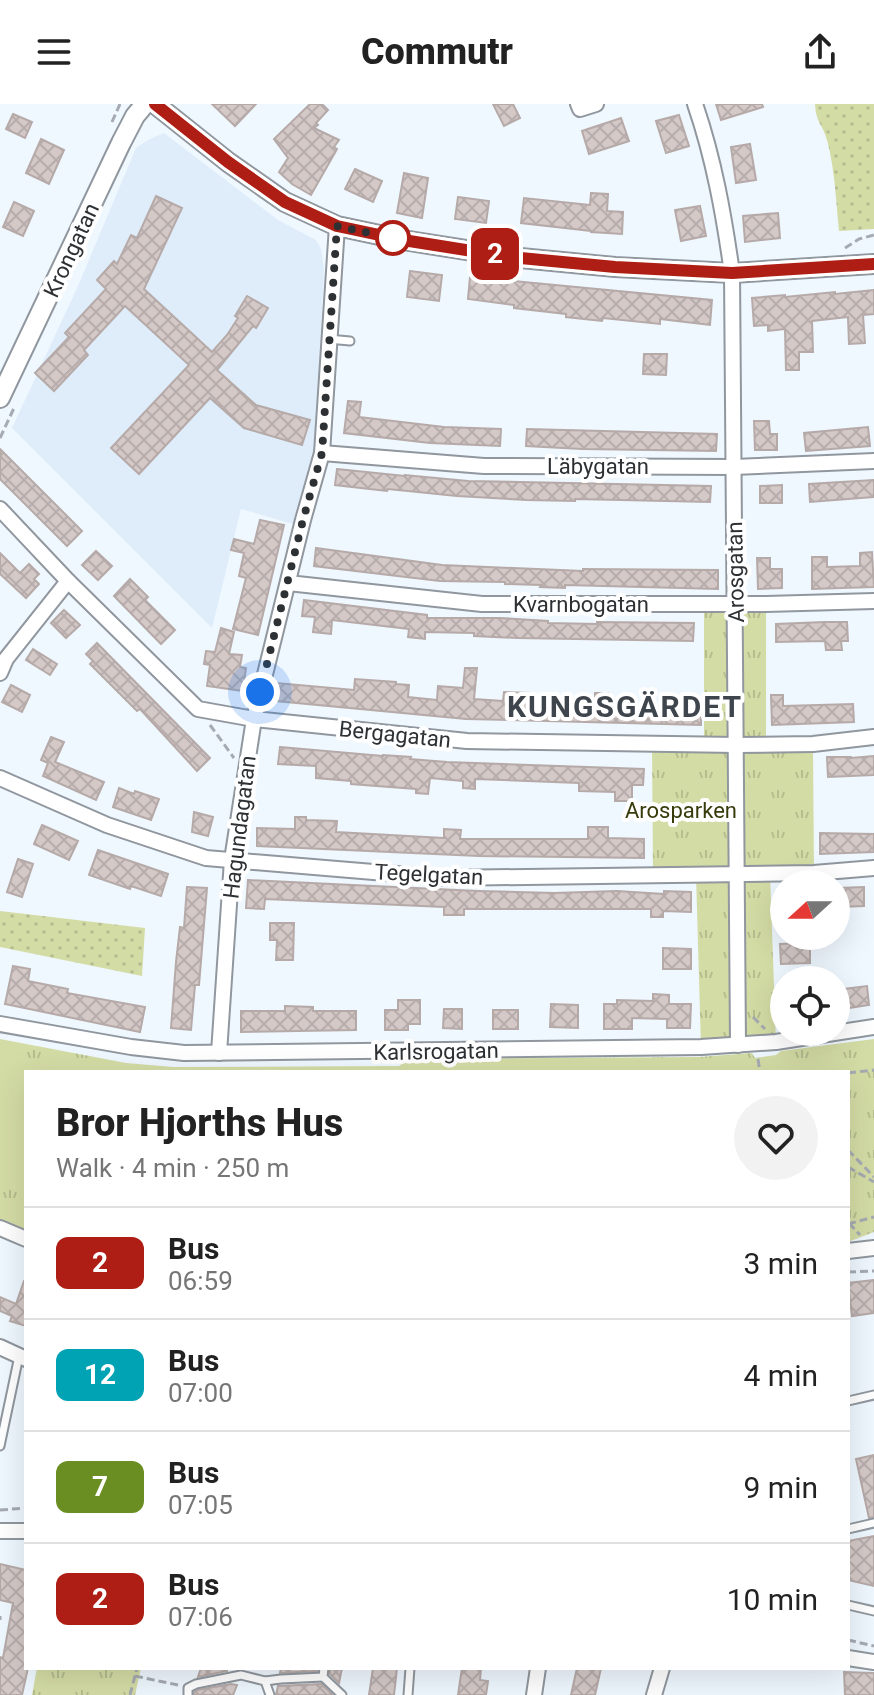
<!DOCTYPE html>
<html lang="en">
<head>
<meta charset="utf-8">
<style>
	body { margin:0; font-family:Roboto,sans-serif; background:#f2f2f2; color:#222; height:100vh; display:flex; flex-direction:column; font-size:30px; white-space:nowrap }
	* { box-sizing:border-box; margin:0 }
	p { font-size:26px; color:#767676 }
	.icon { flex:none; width:44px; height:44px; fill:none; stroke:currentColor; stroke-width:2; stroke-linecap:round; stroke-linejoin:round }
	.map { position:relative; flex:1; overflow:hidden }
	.details { position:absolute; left:24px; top:966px; width:826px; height:600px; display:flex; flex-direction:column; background:#fff; border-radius:0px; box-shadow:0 8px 32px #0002 }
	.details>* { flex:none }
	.badge { padding:0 16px; border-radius:12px; font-size:28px; line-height:52px }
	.needle { width:52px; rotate:249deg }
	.buttons { position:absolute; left:770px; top:766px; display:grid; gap:16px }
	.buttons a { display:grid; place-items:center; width:80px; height:80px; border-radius:50%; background:#fff; box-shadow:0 8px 32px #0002; font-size:40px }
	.you { position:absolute; width:40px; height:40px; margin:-20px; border:6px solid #fff; border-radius:50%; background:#1a73e8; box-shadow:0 0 0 12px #1a73e833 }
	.map>.badge { position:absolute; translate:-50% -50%; box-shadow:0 0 0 4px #fff }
	.round { display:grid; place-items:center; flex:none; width:84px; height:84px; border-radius:42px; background:#f2f2f2 }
	.head { display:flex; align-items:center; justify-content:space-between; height:136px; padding:0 32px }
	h1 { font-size:38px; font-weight:800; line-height:60px }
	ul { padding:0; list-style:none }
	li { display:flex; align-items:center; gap:24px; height:112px; padding:0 32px; border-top:2px solid #e0e0e0 }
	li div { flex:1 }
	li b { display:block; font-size:30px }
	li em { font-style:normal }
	li .badge { min-width:88px; font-weight:700; text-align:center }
	header { display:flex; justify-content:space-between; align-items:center; height:104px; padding:0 32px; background:#fff; font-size:36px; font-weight:800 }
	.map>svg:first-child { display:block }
</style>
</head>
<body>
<header><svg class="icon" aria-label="menu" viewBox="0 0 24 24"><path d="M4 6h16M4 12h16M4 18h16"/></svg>Commutr<svg class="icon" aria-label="share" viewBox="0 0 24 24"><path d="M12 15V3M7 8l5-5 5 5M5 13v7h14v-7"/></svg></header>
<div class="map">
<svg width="874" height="1591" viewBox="0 0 874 1591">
	<defs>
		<pattern id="grass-dots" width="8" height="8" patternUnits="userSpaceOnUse" patternTransform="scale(2)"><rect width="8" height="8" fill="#d4dca5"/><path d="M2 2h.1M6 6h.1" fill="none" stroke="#b6bd8f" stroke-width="1.8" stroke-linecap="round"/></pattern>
		<pattern id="park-tufts" width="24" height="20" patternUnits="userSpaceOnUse" patternTransform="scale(2)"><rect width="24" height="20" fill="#d4dca5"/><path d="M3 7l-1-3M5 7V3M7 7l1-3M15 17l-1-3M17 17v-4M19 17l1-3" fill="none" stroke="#b6bd8f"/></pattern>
		<pattern id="building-cross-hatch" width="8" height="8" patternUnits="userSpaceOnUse" patternTransform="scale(2)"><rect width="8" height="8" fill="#d4c9c7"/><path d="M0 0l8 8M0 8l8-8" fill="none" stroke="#b6adac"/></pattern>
	</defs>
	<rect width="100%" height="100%" fill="#eff7ff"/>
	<path fill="#dfedfb" d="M164 29 278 116 316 136 321 145 324 165 315 348 293 420 241 405 212 524 12 324 78 182 136 44 148 36Z"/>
	<g fill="url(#grass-dots)">
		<path d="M815 0H874V125L839 127C836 97 835 66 827 36 823 20 816 20 815 0Z"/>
		<path d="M0 807 145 824 142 872 0 843Z"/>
	</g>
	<g fill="url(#park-tufts)">
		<path d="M704 500H766V640L813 644 814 769 770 770 776 938 701 943 696 771H653L652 641H704Z"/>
		<path d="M0 935 126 959 173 963 399 962 409 955 699 953 752 949 755 954 776 951 781 947 874 935V1128L848 1138V968H26V1126L0 1115Z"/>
		<path d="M37 1564H141L135 1591H32Z"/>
	</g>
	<path fill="#d4dca5" d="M0 955 71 968H26V1080L0 1075Z"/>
	<g fill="url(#building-cross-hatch)" stroke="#b6aaa8" stroke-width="2">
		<path d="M212 0H256L235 22Z"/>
		<path d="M310 0H322L328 6 316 19 318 21 314 24 339 36 334 43 337 45 311 91 292 80 279 68 288 54 274 35Z"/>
		<path d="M493 0H513L520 14 504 22Z"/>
		<path d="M716 0H762L763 3 721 16Z"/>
		<path d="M13 10 32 18 25 34 6 25Z"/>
		<path d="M679 11 689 42 666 49 656 17Z"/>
		<path d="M621 14 629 37 589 50 582 27Z"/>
		<path d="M41 35 64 46 49 80 26 69Z"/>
		<path d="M750 40 756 76 736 79 731 43Z"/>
		<path d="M355 65 382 77 373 98 345 85Z"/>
		<path d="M404 69 428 74 422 114 397 109Z"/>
		<path d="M591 89 608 90 607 107 623 108 622 130 591 128V127L521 119 524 94 590 101Z"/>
		<path d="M156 92 182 104 144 185 212 248 227 231 238 214 235 212 247 192 268 204 256 224 253 222 217 266 256 301 310 316 302 341 244 324 210 294 139 370 111 344 189 261 125 202 84 246 88 251 54 287 35 269 69 233 65 229 106 185 97 176 114 157 117 160 131 131 137 134Z"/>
		<path d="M458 93 489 97 486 119 455 115Z"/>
		<path d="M14 98 34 107 23 132 3 123Z"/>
		<path d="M700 102 706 132 681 137 675 106Z"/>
		<path d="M778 109 780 134 745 138 743 112Z"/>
		<path d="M410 167 442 171 439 197 407 193Z"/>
		<path d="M470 173 712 196 710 221 660 215V220L603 214 602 217 566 213V210L514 204V201L468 195Z"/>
		<path d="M874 186V210L863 211 865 239 849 240 848 213 812 217 813 248H799V266H786L785 225 768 227V221L754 222 752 194 785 191V193L835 188V190Z"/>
		<path d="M644 250H667L666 271 643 270Z"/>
		<path d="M348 297 361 298 359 313 444 323 501 325 500 342 430 339 344 329Z"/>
		<path d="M754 317H769L770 330H777V346H755Z"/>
		<path d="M868 323 870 342 806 347 804 329Z"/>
		<path d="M527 325 717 330 716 347 582 345 526 342Z"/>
		<path d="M0 345 82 427 67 442 0 375Z"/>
		<path d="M337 365 405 372V371L468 377 711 382 710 398 575 395V397L526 396 457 392 388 385 387 387 335 381Z"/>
		<path d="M874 376V393L810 398 809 380Z"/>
		<path d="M782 381V399H760V382Z"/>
		<path d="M260 416 284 421 258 531 233 525 246 474 239 472 244 449 231 446 234 435 254 440Z"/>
		<path d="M316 444 442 461 583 467V465L718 466V485L565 481V484L540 483 541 481 505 480V478L440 477 406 473 314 462Z"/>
		<path d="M96 447 112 462 98 476 82 461Z"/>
		<path d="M872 448 874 483 812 485V453H827V463L860 462V449Z"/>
		<path d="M0 449 20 469 29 460 39 470 34 475 39 480 26 494 0 470Z"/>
		<path d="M757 454H770V465H782V484L758 485Z"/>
		<path d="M130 475 148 493 145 496 175 526 161 540 114 492Z"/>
		<path d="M304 496 427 511V514H500L548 517V519L597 520V518L694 519 693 537 517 534 474 532V529L425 528V535L408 533 409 525 332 516 331 530 313 528 315 513 302 512Z"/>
		<path d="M64 506 80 521 66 534 51 519Z"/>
		<path d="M825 518H847L848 537H841L842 546H826L825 537 776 538V520Z"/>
		<path d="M221 524 234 528 229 550 242 551 240 563 246 564 243 587 207 582 210 561 204 560 206 547 215 548Z"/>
		<path d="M97 539 210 654 197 667 140 605 137 607 90 560 93 557 86 550Z"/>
		<path d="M33 545 57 560 50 571 26 556Z"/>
		<path d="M465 564H477L474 595 503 597 504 588 531 589 530 598 595 600V589H608L607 601 701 604V621L466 615 276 597 277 579 354 586 355 575 396 578V580L409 581 408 593 437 596 438 582 463 584Z"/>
		<path d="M11 581 30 591 22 608 2 598Z"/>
		<path d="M771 591H783V602L853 600 854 618 772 621Z"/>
		<path d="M51 633 64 638 55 658 104 678 96 696 43 672 48 659 41 656Z"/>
		<path d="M280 643 383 652V651L411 653 410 655 447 658 644 665 643 681H632V697H615V688L579 687V679L475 675V685L463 684V677L430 674 428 690 416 689V685L351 680V677L316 674V662L278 660Z"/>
		<path d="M874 652V671L828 673 827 653H851V654Z"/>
		<path d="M119 684 134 690 135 687 159 695 151 716 113 703Z"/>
		<path d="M194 708 213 713 208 732 192 728Z"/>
		<path d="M295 713H306V716L337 717 336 728 444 734V725L461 726 460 735H588V723H608V734L644 735V754L479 752 257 742V724L295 725Z"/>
		<path d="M42 721 78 737 69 756 34 740Z"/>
		<path d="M820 729 874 730V748L820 750Z"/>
		<path d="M98 746 168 770 161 792 131 782 130 785 89 771Z"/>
		<path d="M18 755 33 760 22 793 7 788Z"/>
		<path d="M248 776 478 787 554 789 617 787 664 790V787L691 788V808L663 807V813H651V805H464V811H444V803L265 795 264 805 246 804Z"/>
		<path d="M187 783 207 784 199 881H195L191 926 171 924 176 858 180 823 184 824Z"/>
		<path d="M864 783V802L840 803 839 784Z"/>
		<path d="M270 819H294L293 856H276L277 836H270Z"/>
		<path d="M810 839V859L781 860 780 840Z"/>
		<path d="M663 844 691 845V865H663Z"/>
		<path d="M13 862 30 865 28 877 68 885 67 889 145 903 140 928 5 900Z"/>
		<path d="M867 882 869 901 836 906V886Z"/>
		<path d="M653 890 669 891V900H691L690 924H667V915L632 914V925H604V900H617V896L653 897Z"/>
		<path d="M398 896H420V920H408V926H385V906H398Z"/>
		<path d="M551 900 578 901V924L550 923Z"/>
		<path d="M285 902 313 903V907H356V926L241 928V907H285Z"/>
		<path d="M444 905H462V925L443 924Z"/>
		<rect x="493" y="906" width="25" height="19"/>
		<path d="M874 1176V1209L852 1212 848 1179Z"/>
		<path d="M24 1177H26V1222L10 1217 12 1212 0 1207V1193L16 1200Z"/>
		<path d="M874 1351V1413L869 1414 856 1355Z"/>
		<path d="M874 1432V1482L848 1476V1437Z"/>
		<path d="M0 1460 26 1466V1564H28L22 1591H0V1553L3 1554 13 1499 0 1496Z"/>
		<path d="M201 1564H227V1567L198 1573Z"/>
		<path d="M281 1564H317V1567L280 1569Z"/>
		<path d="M330 1564H342L339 1579 330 1570Z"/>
		<path d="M373 1564H397L394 1591H369Z"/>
		<path d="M462 1564H481L480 1576 488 1577 486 1591H458Z"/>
		<path d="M577 1564H601L595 1591H571Z"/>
		<path d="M844 1568 874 1569V1591H845Z"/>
		<path d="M231 1580 237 1581 233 1591H194V1588L198 1586Z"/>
		<path d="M321 1580 333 1591H276L278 1582Z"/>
	</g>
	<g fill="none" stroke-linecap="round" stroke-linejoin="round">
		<g stroke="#90979e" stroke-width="11">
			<g id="service">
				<path d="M328 235 350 237"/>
				<path d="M848 1297 874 1291"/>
				<path d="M0 1342 19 1252"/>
				<path d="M848 1425 874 1419"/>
				<path d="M848 1501 874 1507"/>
				<path d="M323 1573 342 1591"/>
				<path d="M265 1577 281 1575 323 1573 324 1564"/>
				<path d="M188 1591V1584L196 1580 241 1571 265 1577 270 1591"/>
				<path d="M408 1591 410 1564"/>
			</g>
		</g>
		<g stroke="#90979e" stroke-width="18">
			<g id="minor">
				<path d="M578 0 580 5 596 0"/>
				<path d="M695 0C714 55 724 112 732 169L738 941"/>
				<path d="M322 349 484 362 734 363 874 357"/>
				<path d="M0 405 68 477 198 605 254 615 467 637 736 641 813 640 874 633"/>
				<path d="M288 479 482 500H766L874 497"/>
				<path d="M0 569 6 555 68 477"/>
				<path d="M0 674 107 721 206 754 445 774 814 769 874 764"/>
				<path d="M0 920 131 943 184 949 701 943 776 938 874 923"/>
				<path d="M219 949 232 756 254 615 303 416 322 349 337 122"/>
				<path d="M0 1124 26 1135"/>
				<path d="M848 1147 874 1144"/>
				<path d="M0 1243 26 1255"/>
				<path d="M0 1427H26"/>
				<path d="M848 1554 874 1558"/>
				<path d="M534 1591 538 1564"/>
				<path d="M654 1591 662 1564"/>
			</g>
		</g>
		<g stroke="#90979e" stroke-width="22">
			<g id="tertiary">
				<path d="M155 0 228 58 285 98 337 122 403 136 510 153 615 163 732 169 874 160"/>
				<path d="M0 294 121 39 135 12 145 0"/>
			</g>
		</g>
		<g stroke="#a5abb1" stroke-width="3" stroke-dasharray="8 4" stroke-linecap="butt">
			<path d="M112 18 120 0"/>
			<path d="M845 144 859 135 874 131"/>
			<path d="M0 334 14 304"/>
			<path d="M210 621 234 654"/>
			<path d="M753 913 765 925"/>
			<path d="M758 955 760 968"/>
			<path d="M848 969 874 966"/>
			<path d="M848 1046 874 1073"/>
			<path d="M848 1063 874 1078"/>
			<path d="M849 1119 860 1131"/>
			<path d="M848 1120 874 1113"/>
			<path d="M848 1168 874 1167"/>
			<path d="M0 1406 26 1404"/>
			<path d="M0 1512V1516"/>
			<path d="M848 1536 874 1542"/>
			<path d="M135 1572 178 1581"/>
			<path d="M130 1591 137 1564"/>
		</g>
		<use href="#service" stroke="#fff" stroke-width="7"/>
		<use href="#minor" stroke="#fff" stroke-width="14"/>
		<use href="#tertiary" stroke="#fff" stroke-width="18"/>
	</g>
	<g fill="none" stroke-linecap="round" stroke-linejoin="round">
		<g stroke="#fff" stroke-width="18">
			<path id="line" d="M155 0 228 58 285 98 337 122 403 136 510 153 615 163 732 169 874 160"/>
		</g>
		<use href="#line" stroke="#af1e14" stroke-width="12"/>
		<path stroke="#2e3134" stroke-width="8" stroke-dasharray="0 14.4" d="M260 588 303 416 322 349 337 122 403 136 393 134"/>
	</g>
	<circle fill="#fff" stroke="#af1e14" stroke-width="4" cx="393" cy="134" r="16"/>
	<g text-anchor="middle" stroke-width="8" stroke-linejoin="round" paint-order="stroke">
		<g font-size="22" fill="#2e3134" stroke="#fff">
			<text transform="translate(71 146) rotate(-65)" y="8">Krongatan</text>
			<text x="598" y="370">Läbygatan</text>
			<text transform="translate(735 468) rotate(-91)" y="8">Arosgatan</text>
			<text x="581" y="508">Kvarnbogatan</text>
			<text transform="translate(395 630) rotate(6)" y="8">Bergagatan</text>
			<text transform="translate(239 723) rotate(-83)" y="8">Hagundagatan</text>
			<text transform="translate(429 770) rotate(3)" y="8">Tegelgatan</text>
			<text transform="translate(436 947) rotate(-1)" y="8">Karlsrogatan</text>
		</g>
		<g font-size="22" fill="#373b0b" stroke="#fff">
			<text x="681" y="714">Arosparken</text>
		</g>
		<g font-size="30" font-weight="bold" letter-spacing="2" fill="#3f454c" stroke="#fff">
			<text x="625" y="613">KUNGSGÄRDET</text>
		</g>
	</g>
</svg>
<div class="buttons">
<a><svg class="needle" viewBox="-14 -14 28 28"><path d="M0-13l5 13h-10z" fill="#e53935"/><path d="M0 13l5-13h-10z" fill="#767676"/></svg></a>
<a><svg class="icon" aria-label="locate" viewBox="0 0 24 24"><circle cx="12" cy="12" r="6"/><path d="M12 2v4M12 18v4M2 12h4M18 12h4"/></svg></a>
</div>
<div class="you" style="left:260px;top:588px"></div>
<b class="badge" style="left:495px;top:150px;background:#af1e14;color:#fff">2</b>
<section class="details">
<div class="head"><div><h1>Bror Hjorths Hus</h1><p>Walk · 4 min · 250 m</p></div><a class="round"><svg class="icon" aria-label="heart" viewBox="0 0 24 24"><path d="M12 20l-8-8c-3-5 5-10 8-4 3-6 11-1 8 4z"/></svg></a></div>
<ul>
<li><span class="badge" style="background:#af1e14;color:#fff">2</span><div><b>Bus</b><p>06:59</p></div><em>3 min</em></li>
<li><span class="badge" style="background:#00a3b4;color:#fff">12</span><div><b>Bus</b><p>07:00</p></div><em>4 min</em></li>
<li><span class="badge" style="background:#6b8e23;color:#fff">7</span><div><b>Bus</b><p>07:05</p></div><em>9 min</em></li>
<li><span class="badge" style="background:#af1e14;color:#fff">2</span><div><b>Bus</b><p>07:06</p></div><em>10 min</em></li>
</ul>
</section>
</div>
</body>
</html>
